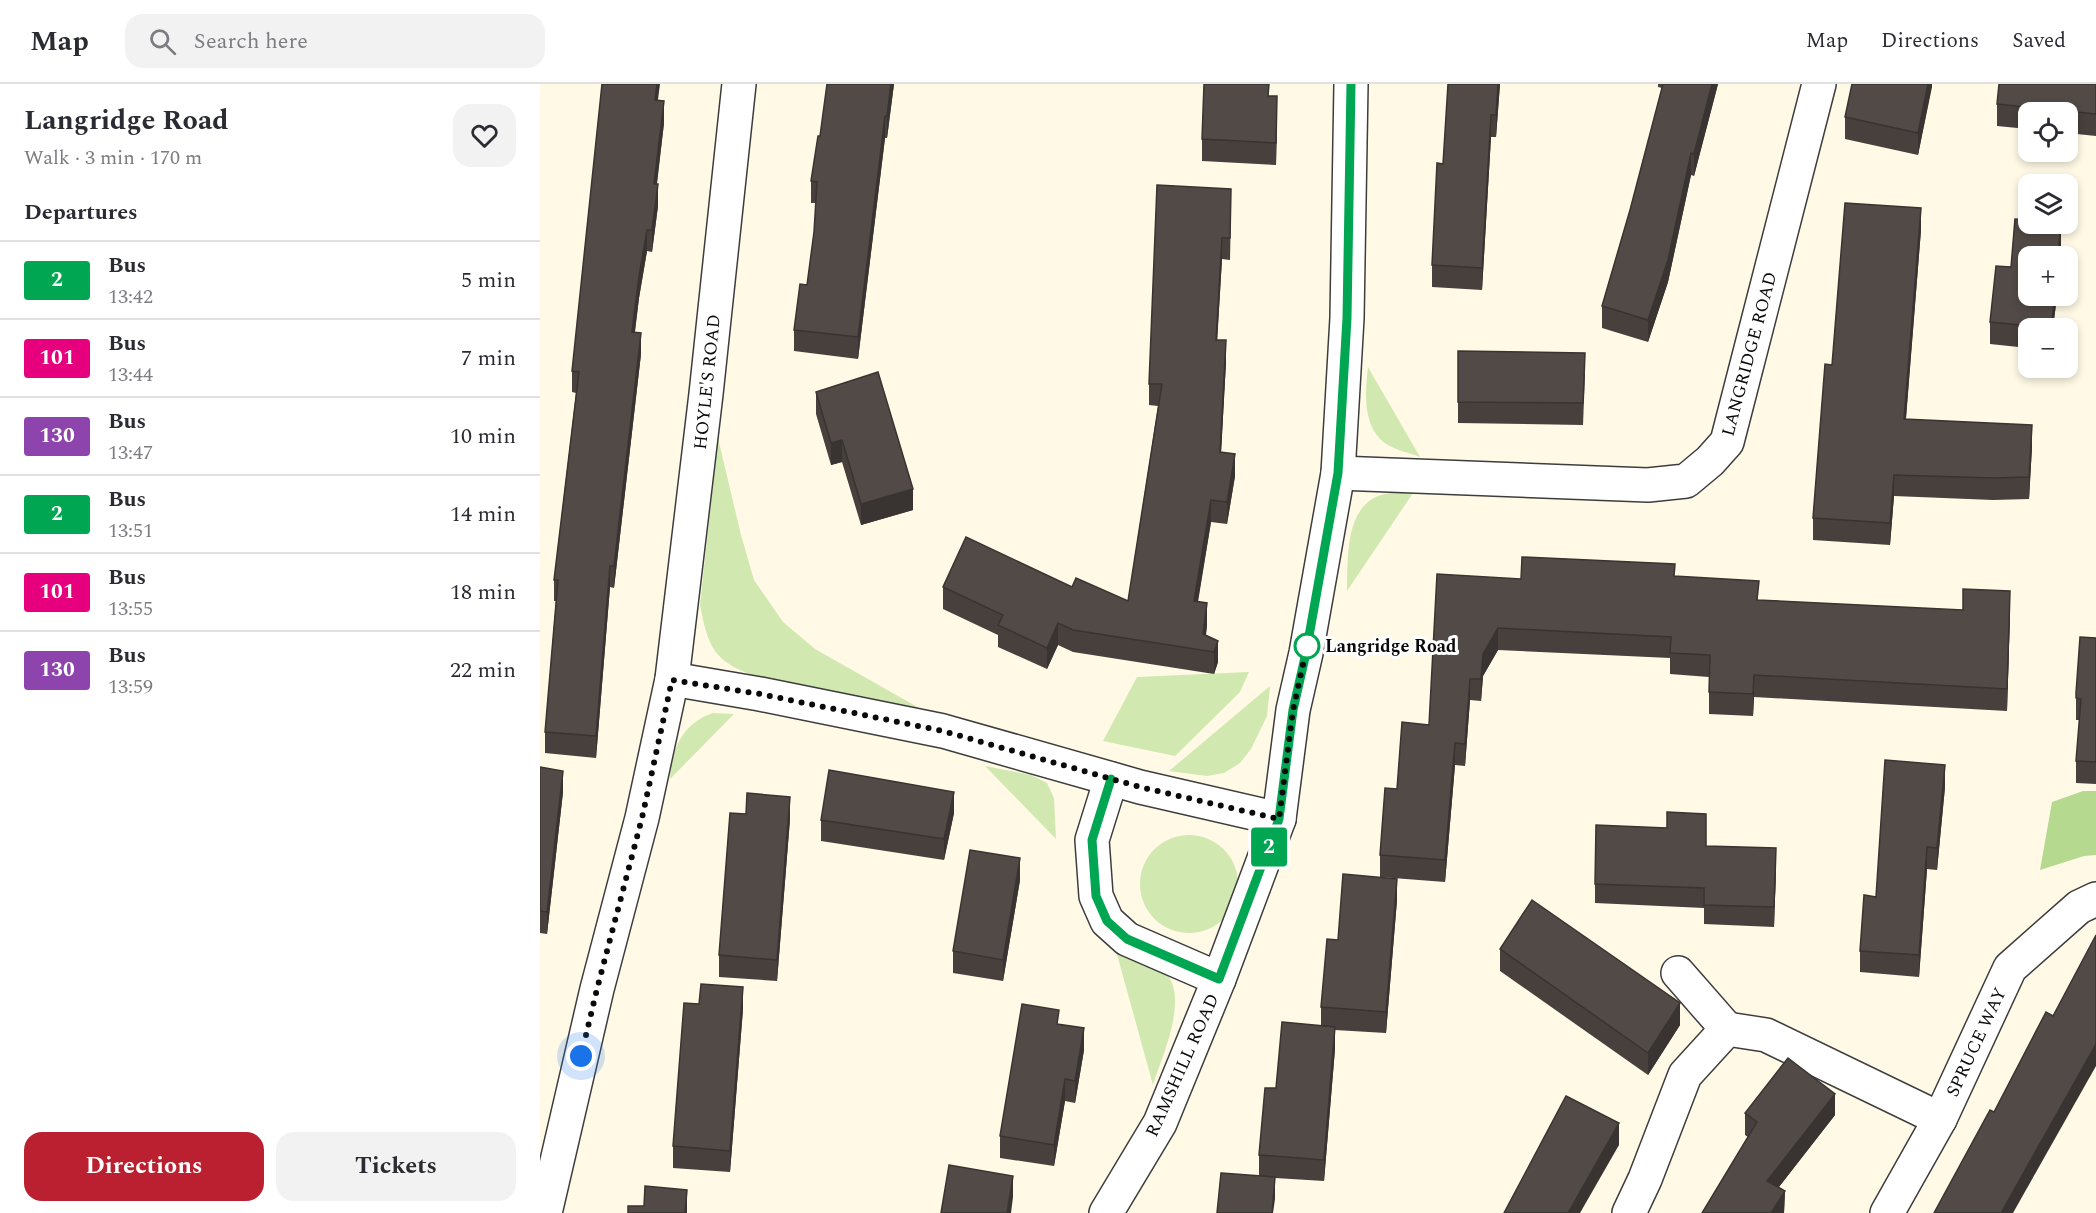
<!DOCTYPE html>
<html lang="en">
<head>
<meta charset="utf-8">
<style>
	body { margin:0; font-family:Spectral,serif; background:#f2f2f3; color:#2b2b33; height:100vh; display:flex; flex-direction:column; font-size:22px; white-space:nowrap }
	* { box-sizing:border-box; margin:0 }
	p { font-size:20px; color:#7c7c81 }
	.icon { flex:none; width:33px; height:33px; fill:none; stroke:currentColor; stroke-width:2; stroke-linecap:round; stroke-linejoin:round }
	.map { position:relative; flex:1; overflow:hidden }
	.drawer { display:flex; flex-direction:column; background:#fff; width:540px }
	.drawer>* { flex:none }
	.badge { padding:0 12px; border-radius:4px; font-size:21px; line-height:39px }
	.fabs { position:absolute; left:1478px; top:18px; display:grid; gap:12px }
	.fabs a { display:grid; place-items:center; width:60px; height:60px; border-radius:12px; background:#fff; box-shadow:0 3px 9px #0003; font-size:30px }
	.you { position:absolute; width:30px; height:30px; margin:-15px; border:4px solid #fff; border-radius:50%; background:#1a73e8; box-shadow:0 0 0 9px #1a73e833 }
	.map>.badge { position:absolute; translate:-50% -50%; box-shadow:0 0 0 3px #fff }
	h2 { padding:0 24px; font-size:22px; line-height:54px }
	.round { display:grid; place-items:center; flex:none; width:63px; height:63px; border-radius:18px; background:#f2f2f3 }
	.head { display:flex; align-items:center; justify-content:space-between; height:102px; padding:0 24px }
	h1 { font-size:28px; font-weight:700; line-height:45px }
	.action { display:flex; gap:12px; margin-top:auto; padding:12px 24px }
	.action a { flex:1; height:69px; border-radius:18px; background:#bb2030; color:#fff; font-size:24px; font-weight:700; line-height:69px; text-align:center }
	.action a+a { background:#f2f2f3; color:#2b2b33 }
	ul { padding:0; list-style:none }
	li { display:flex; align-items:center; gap:18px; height:78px; padding:0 24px; border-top:2px solid #e1e1e2 }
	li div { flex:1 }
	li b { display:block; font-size:22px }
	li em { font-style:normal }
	li .badge { min-width:66px; font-weight:700; text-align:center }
	header { display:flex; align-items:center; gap:36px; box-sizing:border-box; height:84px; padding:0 30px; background:#fff; border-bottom:2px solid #e1e1e2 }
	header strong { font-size:28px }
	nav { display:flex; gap:33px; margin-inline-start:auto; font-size:21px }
	.search { width:420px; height:54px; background:#f2f2f3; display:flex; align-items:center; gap:15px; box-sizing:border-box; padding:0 21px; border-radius:18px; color:#7c7c81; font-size:22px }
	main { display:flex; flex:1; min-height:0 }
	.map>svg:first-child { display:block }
</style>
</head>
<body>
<header>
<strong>Map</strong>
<div class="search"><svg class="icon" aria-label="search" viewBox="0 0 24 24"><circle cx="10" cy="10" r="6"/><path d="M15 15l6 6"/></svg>Search here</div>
<nav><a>Map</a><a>Directions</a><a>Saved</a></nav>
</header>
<main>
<section class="drawer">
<div class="head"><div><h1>Langridge Road</h1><p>Walk · 3 min · 170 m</p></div><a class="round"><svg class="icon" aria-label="heart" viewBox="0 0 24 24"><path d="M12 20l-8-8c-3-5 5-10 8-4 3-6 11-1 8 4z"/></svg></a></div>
<h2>Departures</h2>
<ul>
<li><span class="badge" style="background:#00a651;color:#fff">2</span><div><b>Bus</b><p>13:42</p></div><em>5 min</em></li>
<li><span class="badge" style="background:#e6007e;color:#fff">101</span><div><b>Bus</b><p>13:44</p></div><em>7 min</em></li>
<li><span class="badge" style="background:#8e44ad;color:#fff">130</span><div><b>Bus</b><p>13:47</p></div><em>10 min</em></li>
<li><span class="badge" style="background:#00a651;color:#fff">2</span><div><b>Bus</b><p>13:51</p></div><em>14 min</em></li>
<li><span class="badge" style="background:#e6007e;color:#fff">101</span><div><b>Bus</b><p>13:55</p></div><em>18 min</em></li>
<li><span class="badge" style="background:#8e44ad;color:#fff">130</span><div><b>Bus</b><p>13:59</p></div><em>22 min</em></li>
</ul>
<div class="action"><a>Directions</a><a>Tickets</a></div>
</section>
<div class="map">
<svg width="1556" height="1129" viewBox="0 0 1556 1129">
	<rect width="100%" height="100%" fill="#fff9e6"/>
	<g fill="#d1e9b0">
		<path d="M828 283 880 373C870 369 858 367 848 361 822 346 825 308 828 283Z"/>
		<path d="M178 354 201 451 214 496 243 538 275 565 381 625 212 591C172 576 168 561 160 521Z"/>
		<path d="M873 409 807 507C808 475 804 420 844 410 853 408 864 409 873 409Z"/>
		<path d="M709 588 700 608 635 672 563 657 597 593Z"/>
		<path d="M730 602 727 632 711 665 700 679 684 689 667 692 629 687Z"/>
		<path d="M173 629 194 630 130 695C131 665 143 639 173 629Z"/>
		<path d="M445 682 491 691 507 699 514 714 516 755Z"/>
		<circle cx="649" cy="800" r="49"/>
		<path d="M575 863C589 869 611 876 622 885 652 909 622 972 613 1001Z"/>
	</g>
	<path fill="#b5da8f" d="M1543 707H1556V771L1544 772 1500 786 1512 718Z"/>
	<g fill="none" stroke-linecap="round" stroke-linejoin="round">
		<g stroke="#3d3d3d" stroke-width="36">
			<g id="minor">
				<path d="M798 389 1108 401 1146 397 1170 377 1187 358 1279 0"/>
				<path d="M132 595 220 610 403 647 600 703 739 735"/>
				<path d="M571 695 552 756 556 812 567 837 587 855 679 895"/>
				<path d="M1138 889 1187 945"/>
				<path d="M5 1129 57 905 102 734 132 595 166 310 199 0"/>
				<path d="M566 1129 620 1039 679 895 739 735 753 626 766 569 798 389 807 234 811 0"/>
				<path d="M1089 1129 1105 1095 1145 991 1187 945 1226 951 1400 1035"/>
				<path d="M1347 1129 1400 1035 1470 884 1539 823 1556 815"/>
			</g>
		</g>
		<use href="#minor" stroke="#fff" stroke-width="33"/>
	</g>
	<g fill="#47403c">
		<path d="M287 0H354L347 54H345L318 275 254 267V246L267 201 274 148 276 119H271V97L280 52Z"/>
		<path d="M960 0 956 53H951L942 206 892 203V181L903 80Z"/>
		<path d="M1118 0H1178L1154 92 1151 91 1128 198 1108 258 1062 244V222L1090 126 1122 4 1118 3Z"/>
		<path d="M1392 0 1378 71 1305 55V33Z"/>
		<path d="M1556 0V52L1527 49V28H1488V45L1457 42V20Z"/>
		<path d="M729 12 737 33 736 81 662 77V55Z"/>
		<path d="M118 16 124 39 117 100 118 122 112 168 107 167 99 214 95 248 101 270 74 504 70 503 56 674 5 669V648L16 517H14V496L36 309 32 308V287Z"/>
		<path d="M691 126 690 176 682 175 677 256 686 278 681 368 695 392 687 440 671 438 658 518 667 541 666 551 678 557V578L674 590 533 568 518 561 507 585 458 563V551L403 525V503H532L588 517 618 322 609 321V300Z"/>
		<path d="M1475 135 1488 136V140H1521L1520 172H1488V212H1517L1513 244H1488V264L1450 260V238L1456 182 1471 183Z"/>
		<path d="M1381 146 1366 335 1492 363 1489 415 1453 416 1354 412 1350 461 1273 456V434L1292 281Z"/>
		<path d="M918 267 1045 290 1043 341 918 339Z"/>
		<path d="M276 308 373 426 321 441 302 378 291 381 276 330Z"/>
		<path d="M1135 492 1219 516 1470 529 1467 627 1214 613 1213 632 1169 630V593L1130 590V574L958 566 943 592 941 617 930 616 925 682 915 681 905 798 840 793V771L857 705 889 641 981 495Z"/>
		<path d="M1556 554V700L1536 699V677L1540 636H1536V609Z"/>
		<path d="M0 683 23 708 7 850 0 849Z"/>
		<path d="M1405 703 1397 786 1387 785 1379 893 1320 888V867L1336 813Z"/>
		<path d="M414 729 404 776 281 757V736Z"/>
		<path d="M250 735 237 897 179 893V871Z"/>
		<path d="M1166 762 1236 784 1234 843 1164 840V824L1055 819V800Z"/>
		<path d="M480 796 463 897 413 889V867Z"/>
		<path d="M857 816 846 949 795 946V965L784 1097 735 1094V1115L719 1092V1071L736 1004 781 942V923L798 856Z"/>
		<path d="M960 865 1140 941 1108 991 960 887Z"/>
		<path d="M203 925 190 1088 133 1084V1062Z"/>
		<path d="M519 940 544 966 535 1019 525 1017 514 1082 460 1074V1052Z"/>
		<path d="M1205 1029 1295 1031 1239 1103 1245 1107 1244 1129H1162L1208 1053 1205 1051Z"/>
	</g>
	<g fill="#393431">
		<path d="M117 0H120L115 38V16Z"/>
		<path d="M351 0H354L347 54V32Z"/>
		<path d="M958 0H960L956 53V31Z"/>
		<path d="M1172 0H1178L1154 92V70Z"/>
		<path d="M1388 0H1392V3L1378 71V49Z"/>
		<path d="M737 12V33L736 81V59Z"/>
		<path d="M124 17V39L114 122V100Z"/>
		<path d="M951 31V53L942 206V184Z"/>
		<path d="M345 32V54L318 275V253Z"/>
		<path d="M1151 69V91L1128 198 1108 258V236Z"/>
		<path d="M118 100V122L112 168V146Z"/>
		<path d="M1381 124V146L1364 357V335Z"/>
		<path d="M1521 140V161L1520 172H1518Z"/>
		<path d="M107 146V167L99 214 92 269V248L99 192Z"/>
		<path d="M682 154V175L676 277V256Z"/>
		<path d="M1515 212H1517L1513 244H1511Z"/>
		<path d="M101 249V270L74 504V482Z"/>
		<path d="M686 256V278L680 389V368Z"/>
		<path d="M1492 341V363L1489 415V393Z"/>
		<path d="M302 356V378L291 381V359Z"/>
		<path d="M695 370V392L687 440V418Z"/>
		<path d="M1354 391V412L1350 461V439Z"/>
		<path d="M373 405V426L321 441V420Z"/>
		<path d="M671 416V438L654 539V517Z"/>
		<path d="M70 482V503L56 674V652Z"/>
		<path d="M1470 507V529L1467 627V605Z"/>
		<path d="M667 519V541L664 566 663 550Z"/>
		<path d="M518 539V561L507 585V564Z"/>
		<path d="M958 544V566L943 592 941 617V595L943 570Z"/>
		<path d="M678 557V578L674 590V568Z"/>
		<path d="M1214 591V613L1213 632V610Z"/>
		<path d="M930 595V616L925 682V660Z"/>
		<path d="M915 659V681L905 798V776Z"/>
		<path d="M1405 681V703L1397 786V764Z"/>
		<path d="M23 687V708L7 850V828Z"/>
		<path d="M414 708V729L404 776V755Z"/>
		<path d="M250 713V735L237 897V876Z"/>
		<path d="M1387 763V785L1379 893V871Z"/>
		<path d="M1236 764V784L1234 843V823Z"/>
		<path d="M480 774V796L463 897V876Z"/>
		<path d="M857 795V816L846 949V928Z"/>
		<path d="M203 903V925L190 1088V1067Z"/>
		<path d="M1140 919V941L1108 991V969Z"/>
		<path d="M795 943V965L784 1097V1076Z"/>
		<path d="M544 944V966L535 1019V997Z"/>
		<path d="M1556 960V982L1473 1129H1461Z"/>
		<path d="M525 995V1017L514 1082V1061Z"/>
		<path d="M1295 1010V1031L1227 1118V1097Z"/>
		<path d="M1079 1039V1061L1040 1129H1028Z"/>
		<path d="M473 1092V1113L471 1129H467Z"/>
		<path d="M735 1093V1115L733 1129H732Z"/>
		<path d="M147 1106V1129H145Z"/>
		<path d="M1245 1107 1244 1129H1231Z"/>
	</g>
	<g fill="#524a46" stroke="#393431" stroke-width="1.5">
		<path d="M62 0H117L115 16 124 17 114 100H118L112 146H107L99 192 92 248 101 249 74 482H70L56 652 5 648 18 496H14L39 288 32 287Z"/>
		<path d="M287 0H351L347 32H345L318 253 254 246 260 200 267 201 274 148 277 98 271 97 278 52H280Z"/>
		<path d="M664 0H729L728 12H737L736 59 662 55Z"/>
		<path d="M908 0H958L956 31H951L942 184 892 181 897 79 903 80Z"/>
		<path d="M1123 0H1172L1154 70 1151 69 1128 176 1108 236 1062 222 1090 126Z"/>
		<path d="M1312 0H1388L1378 49 1305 33Z"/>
		<path d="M1459 0H1556V30L1457 20Z"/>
		<path d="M617 101 691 105 690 154H682L676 256H686L680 368 695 370 687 418 671 416 654 517 667 519 663 550 678 557 674 568 533 546 518 539 507 564 458 541 463 531 403 503 426 453 532 503 536 494 588 517 622 300H609Z"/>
		<path d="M1305 119 1381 124 1364 335 1492 341 1489 393 1453 394 1354 391 1350 439 1273 434 1285 280 1292 281Z"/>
		<path d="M1475 135 1488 136V140H1521L1518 172H1488V212H1515L1511 244 1450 238 1456 182 1471 183Z"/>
		<path d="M918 267 1045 269 1043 319 918 318Z"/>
		<path d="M338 288 373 405 321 420 302 356 291 359 276 308Z"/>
		<path d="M982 473 1135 480 1134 492 1219 497 1217 516 1423 526V505L1470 507 1467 605 1214 591 1213 610 1169 608 1170 571 1130 569 1131 553 958 544 943 570 941 595H930L925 660 915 659 905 776 840 771 845 704 857 705 862 638 889 641 897 490 981 495Z"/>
		<path d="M1540 553 1556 554V678L1536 677 1541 615 1536 614V609Z"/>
		<path d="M1345 676 1405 681 1397 764 1387 763 1379 871 1320 867 1324 811 1336 813Z"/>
		<path d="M0 683 23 687 7 828 0 827Z"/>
		<path d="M289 686 414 708 404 755 281 736Z"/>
		<path d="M207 709 250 713 237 876 179 871 190 729 206 730Z"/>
		<path d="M1127 728 1166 730V762L1236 764 1234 823 1164 821V804L1055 800 1056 741 1127 744Z"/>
		<path d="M430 766 480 774 463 876 413 867Z"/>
		<path d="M803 790 857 795 846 928 781 923 787 855 798 856Z"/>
		<path d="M992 816 1140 919 1108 969 960 865Z"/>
		<path d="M1556 851V960L1461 1129H1394L1450 1026 1454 1028 1506 928 1513 932Z"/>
		<path d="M161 900 203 903 190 1067 133 1062 144 919 159 920Z"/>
		<path d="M482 920 519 926 517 940 544 944 535 997 525 995 514 1061 460 1052Z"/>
		<path d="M742 938 795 943 784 1076 719 1071 725 1004H736Z"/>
		<path d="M1248 974 1295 1010 1227 1097 1245 1107 1231 1129H1162L1217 1038 1205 1029Z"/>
		<path d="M1026 1012 1079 1039 1028 1129H964Z"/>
		<path d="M409 1081 473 1092 467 1129H401Z"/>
		<path d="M681 1089 735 1093 732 1129H677Z"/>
		<path d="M105 1102 147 1106 145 1129H88V1122H104Z"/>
	</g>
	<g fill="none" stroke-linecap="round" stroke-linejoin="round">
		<g stroke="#fff" stroke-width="14">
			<path id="line" d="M571 695 552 756 556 812 567 837 587 855 679 895 739 735 753 626 766 569 798 389 807 234 811 0"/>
		</g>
		<use href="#line" stroke="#00a651" stroke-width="9"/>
		<path stroke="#0a0a0a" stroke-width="6" stroke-dasharray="0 10.8" d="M41 972 57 905 102 734 132 596 220 610 403 647 600 703 739 735 753 626 767 562"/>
	</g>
	<circle fill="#fff" stroke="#00a651" stroke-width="3" cx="767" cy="562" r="12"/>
	<g text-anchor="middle" stroke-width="6" stroke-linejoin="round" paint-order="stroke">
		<g font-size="18" fill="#0a0a0a" stroke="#fff">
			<text transform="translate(1209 270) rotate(-75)" y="6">LANGRIDGE ROAD</text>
			<text transform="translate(167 298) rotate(-84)" y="6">HOYLE'S ROAD</text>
			<text transform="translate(1436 958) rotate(-65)" y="6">SPRUCE WAY</text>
			<text transform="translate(642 981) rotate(-66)" y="6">RAMSHILL ROAD</text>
		</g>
		<g font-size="18" font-weight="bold" fill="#0a0a0a" stroke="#fff" text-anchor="start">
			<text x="785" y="568">Langridge Road</text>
		</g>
	</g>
</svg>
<div class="fabs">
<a><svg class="icon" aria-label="locate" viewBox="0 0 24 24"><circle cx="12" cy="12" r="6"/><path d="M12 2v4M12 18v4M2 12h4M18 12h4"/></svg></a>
<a><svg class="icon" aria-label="layers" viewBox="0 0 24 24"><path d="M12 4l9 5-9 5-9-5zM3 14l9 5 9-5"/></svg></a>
<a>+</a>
<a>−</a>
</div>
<div class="you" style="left:41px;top:972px"></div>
<b class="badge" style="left:729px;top:763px;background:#00a651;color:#fff">2</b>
</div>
</main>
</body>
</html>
